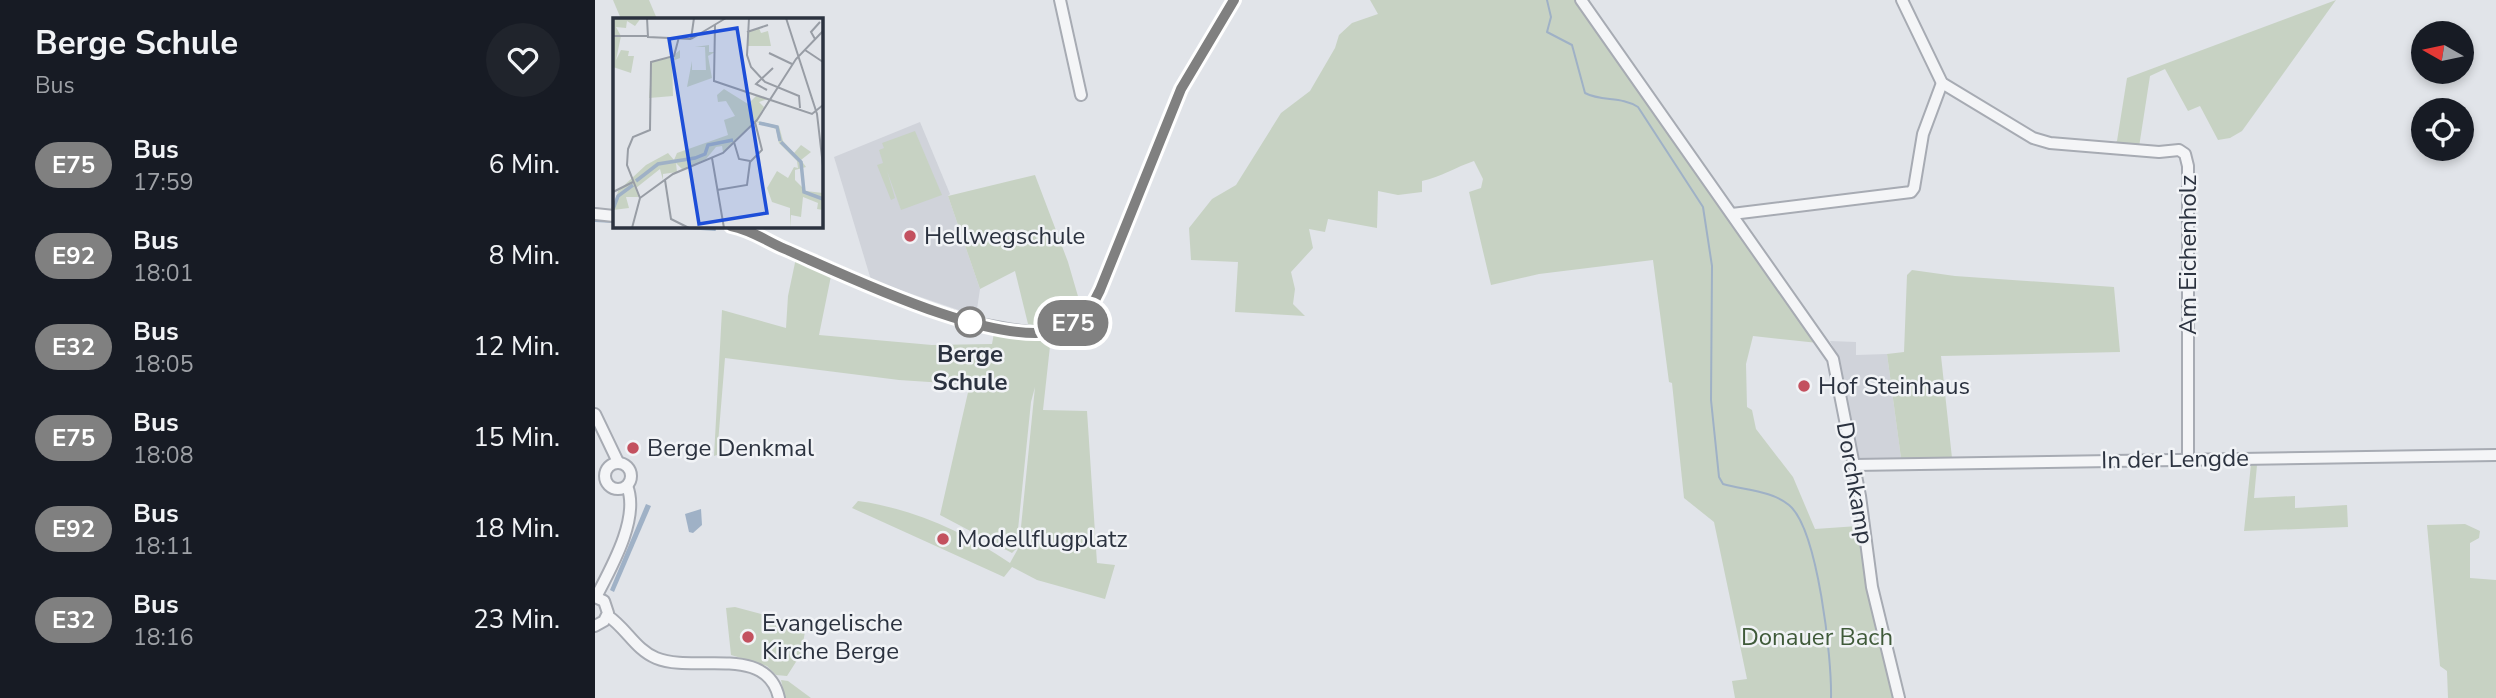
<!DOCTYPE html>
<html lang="de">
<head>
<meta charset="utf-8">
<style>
	body { margin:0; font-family:"Nunito Sans",sans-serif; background:#20242c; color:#f1f3f6; height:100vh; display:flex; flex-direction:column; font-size:26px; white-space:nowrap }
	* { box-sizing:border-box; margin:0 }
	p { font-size:23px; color:#9ea1a6 }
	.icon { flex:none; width:38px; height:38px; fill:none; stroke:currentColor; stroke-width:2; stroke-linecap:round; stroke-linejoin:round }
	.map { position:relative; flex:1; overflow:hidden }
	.side { display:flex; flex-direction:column; background:#171b24; width:595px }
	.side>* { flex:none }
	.badge { padding:0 14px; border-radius:23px; font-size:24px; line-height:46px }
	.needle { width:46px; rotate:279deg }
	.fabs { position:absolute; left:1816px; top:21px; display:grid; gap:14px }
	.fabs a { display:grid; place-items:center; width:63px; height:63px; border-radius:50%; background:#171b24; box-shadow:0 4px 10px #0003; font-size:35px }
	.map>.badge { position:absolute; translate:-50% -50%; box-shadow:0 0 0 4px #fff }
	.round { display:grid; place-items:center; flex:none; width:74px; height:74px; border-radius:37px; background:#20242c }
	.overview { display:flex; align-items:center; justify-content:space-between; height:119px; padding:0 35px }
	h1 { font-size:33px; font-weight:700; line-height:52px }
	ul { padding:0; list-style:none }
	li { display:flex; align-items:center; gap:21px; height:91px; padding:0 35px }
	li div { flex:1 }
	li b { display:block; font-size:26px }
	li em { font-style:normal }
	li .badge { min-width:77px; font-weight:700; text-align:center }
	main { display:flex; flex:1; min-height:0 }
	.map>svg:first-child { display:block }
</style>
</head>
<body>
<main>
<section class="side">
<div class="overview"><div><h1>Berge Schule</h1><p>Bus</p></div><a class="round"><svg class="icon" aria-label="heart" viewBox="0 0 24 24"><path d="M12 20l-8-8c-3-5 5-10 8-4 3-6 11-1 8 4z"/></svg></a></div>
<ul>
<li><span class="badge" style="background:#808080;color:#fff">E75</span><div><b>Bus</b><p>17:59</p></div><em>6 Min.</em></li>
<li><span class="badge" style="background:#808080;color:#fff">E92</span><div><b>Bus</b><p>18:01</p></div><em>8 Min.</em></li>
<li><span class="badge" style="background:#808080;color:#fff">E32</span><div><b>Bus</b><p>18:05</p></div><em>12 Min.</em></li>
<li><span class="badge" style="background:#808080;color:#fff">E75</span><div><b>Bus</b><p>18:08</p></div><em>15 Min.</em></li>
<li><span class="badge" style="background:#808080;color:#fff">E92</span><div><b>Bus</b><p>18:11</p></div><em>18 Min.</em></li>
<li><span class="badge" style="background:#808080;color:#fff">E32</span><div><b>Bus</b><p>18:16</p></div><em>23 Min.</em></li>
</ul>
</section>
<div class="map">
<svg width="1901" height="698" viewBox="0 0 1901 698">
	<rect width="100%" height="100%" fill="#e1e4e9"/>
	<g fill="#d0d3da">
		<path d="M325 122 355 194 353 196 385 289 381 316 276 280 239 157Z"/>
		<path d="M1235 341 1261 342V355L1292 354 1306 458 1262 459 1243 356Z"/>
	</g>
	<g fill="#c7d2c3">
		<path d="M18 0H54L62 19H26Z"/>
		<path d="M775 0H982L1223 343 1158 336 1151 364 1152 407 1157 410 1161 429 1198 477 1220 529 1263 526 1280 624 1300 698H1140L1137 681 1152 679 1119 522 1089 498 1077 383 1074 382 1058 260 944 274 896 285 874 192 886 188 888 179 879 161C861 167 846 177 827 181V192L803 195 783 191 782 228 733 219 730 232 714 229 718 248 696 272 700 289 698 304 710 316 640 312 643 262 596 260 594 228 617 199 641 185 686 113 715 91 740 48 744 35 757 23 783 14Z"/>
		<path d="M1741 0 1647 131 1635 138 1623 140 1605 106 1593 111 1570 69 1555 76 1544 147 1517 145 1522 141 1532 78Z"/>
		<path d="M320 131 347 195 306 210 292 171 300 198 296 200 282 165 288 163 284 150 289 148 287 143Z"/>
		<path d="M440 175 473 262 487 310C472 327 454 328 433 324L420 271 385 289 353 196Z"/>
		<path d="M201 258 236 276 224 335 337 345 397 344 399 333 456 337 448 410 492 411 502 563 520 565 510 599 442 580 417 567 409 577 257 508 263 501C316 508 370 532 415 563L424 547 440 387 436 402 421 549 417 553 345 515 374 388 365 384 304 380 130 358 122 455 119 456 127 310 191 328 193 296Z"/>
		<path d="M1317 270 1360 276 1519 287 1525 352 1346 356 1357 458H1306L1292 354 1309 352 1312 275Z"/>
		<path d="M1656 464 1662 465 1659 498 1700 496V508L1752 505 1753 527 1649 531Z"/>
		<path d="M1870 524 1885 531 1884 538 1875 543V578L1901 580V698H1853L1852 671 1845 666 1832 525Z"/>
		<path d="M140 607 211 626 206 654 192 676 181 675 172 666 136 655 131 608Z"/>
		<path d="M186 680 193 681 216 698H190Z"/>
	</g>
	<g fill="#9fb1c6">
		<path d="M51 504 56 506 19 592 15 590Z"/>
		<path d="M106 509 107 525 98 533 94 532 90 514Z"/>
	</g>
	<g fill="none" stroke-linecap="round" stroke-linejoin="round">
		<g stroke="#9fb1c6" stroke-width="2">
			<path d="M952 0 956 17 952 32 977 45 990 93C1007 102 1026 96 1043 107L1108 207 1117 266 1116 400 1124 477 1128 484C1149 490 1178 491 1194 505 1223 529 1237 659 1236 698"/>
			<path d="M0 221 19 222"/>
			<path d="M63 226 120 230"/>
		</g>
		<g stroke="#a7abb3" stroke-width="14">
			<g id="minor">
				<path d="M465 0 486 95"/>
				<path d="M986 0 1238 359 1265 496 1277 587 1304 698"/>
				<path d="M1307 0 1347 83 1438 138 1455 143 1564 152 1584 150 1590 154 1593 166V459"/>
				<path d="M0 214 19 216"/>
				<path d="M1137 214 1316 192 1319 188 1328 134 1347 83"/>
				<path d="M136 226C157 230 171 241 190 249 262 279 334 317 412 329 426 331 441 334 455 332 475 329 492 317 501 299L586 89 639 0"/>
				<path d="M0 414 23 462"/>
				<circle cx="23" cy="476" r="13"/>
				<path d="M1259 465 1901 455"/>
				<path d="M0 597 9 601 13 613 9 621 0 626"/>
				<path d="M1 597C16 568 45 518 32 486"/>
				<path d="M13 616C31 628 41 650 61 658 99 674 172 643 184 698"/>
			</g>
		</g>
		<use href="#minor" stroke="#f4f5f7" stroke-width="10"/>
	</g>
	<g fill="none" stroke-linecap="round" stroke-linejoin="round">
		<g stroke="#fff" stroke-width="16">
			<path id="line" d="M136 226C157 230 171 241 190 249 250 275 401 349 464 330 485 324 496 309 505 290L586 89 639 0"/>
		</g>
		<use href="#line" stroke="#808080" stroke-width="10"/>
	</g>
	<g fill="#c3515f" stroke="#f1f3f6" stroke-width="2.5">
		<circle cx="315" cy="236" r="7"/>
		<circle cx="1209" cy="386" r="7"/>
		<circle cx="38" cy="448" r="7"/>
		<circle cx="348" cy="539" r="7"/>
		<circle cx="153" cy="637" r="7"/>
	</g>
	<circle fill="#fff" stroke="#808080" stroke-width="3.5" cx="375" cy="322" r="14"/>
	<g text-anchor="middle" stroke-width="5" stroke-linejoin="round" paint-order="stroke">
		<g font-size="24" fill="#2b323f" stroke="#f1f3f6" text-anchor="start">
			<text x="329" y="244">Hellwegschule</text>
			<text x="1223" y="394">Hof Steinhaus</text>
			<text x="52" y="456">Berge Denkmal</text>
			<text x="362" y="547">Modellflugplatz</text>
			<text x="167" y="631">Evangelische<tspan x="167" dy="28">Kirche Berge</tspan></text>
		</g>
		<g font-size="24" fill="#2b323f" stroke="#f1f3f6">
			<text transform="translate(1593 255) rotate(-90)" y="8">Am Eichenholz</text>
			<text transform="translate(1580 459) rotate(-1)" y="8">In der Lengde</text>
			<text transform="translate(1260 483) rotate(80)" y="8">Dorchkamp</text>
		</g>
		<g font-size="24" font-weight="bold" fill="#2b323f" stroke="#f1f3f6">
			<text x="375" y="362">Berge<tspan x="375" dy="28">Schule</tspan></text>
		</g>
		<g font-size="24" fill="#3f5a39" stroke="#f1f3f6">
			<text x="1222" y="645">Donauer Bach</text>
		</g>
	</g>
	<g transform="translate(18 18)">
		<rect width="210" height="210" fill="#e1e4e9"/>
		<path d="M0 0H28L22 8 14 3 13 10 3 9 8 18 3 42 8 32 16 33 15 38H21L18 55 0 49ZM146 10 148 15 155 13 158 28H134V14ZM96 27V34H102L95 38 99 60 74 69 79 43V52H93L92 29H82ZM67 32V40L59 43 60 78 36 80 39 43 57 40ZM111 71 135 86 144 77 155 81 146 84 151 89 143 103 166 108 170 123 181 135 188 127 198 134 188 142 193 149 182 152V162L193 173 210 175V192L204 191 205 185 190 179 188 199 178 197 177 210V190L159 184 154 170 164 153 175 160 181 149 185 150 184 143 166 125 163 111 143 104 110 134 109 128 103 129 93 141 70 152 63 145 64 154 50 156V162L47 151 23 170 26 179H13L16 190 0 192 5 173 33 147 55 135 61 142 64 135 115 117 111 102 122 98 113 83 105 84 104 77Z" fill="#c7d2c3"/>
		<path fill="none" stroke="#9fb1c6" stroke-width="3.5" d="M146 105 164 109 167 123M168 124 188 144 191 174 210 181M23 163 45 146 82 140 92 136 95 127 120 122M0 191 5 178 20 167"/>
		<path fill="none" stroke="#989da5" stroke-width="2" d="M34 0 35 19 78 21M136 0 134 37 138 49 152 64 186 78 187 90M173 0 204 96 210 148M102 7 101 63 199 96 210 87M134 14 155 7M0 18H34M78 21 113 0M78 21 81 0M202 21 198 14 207 4M192 32 210 44M156 35 179 46M154 72 143 66 160 50M121 124 126 141 137 143M99 140 111 210M52 162 58 201 76 210M104 172 134 167 137 144 149 132 142 104M0 174 20 164M27 180 60 156 110 135 144 102 183 41 210 13M19 210 27 180 14 147 15 131 20 119 37 112 38 44 61 38 66 19"/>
		<path fill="#1d4ed8" fill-opacity="0.15" stroke="#1d4ed8" stroke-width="3.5" d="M124 10 154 195 86 206 56 21Z"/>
		<rect width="210" height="210" fill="none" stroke="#2b323f" stroke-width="3.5"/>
	</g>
</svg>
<div class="fabs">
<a><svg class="needle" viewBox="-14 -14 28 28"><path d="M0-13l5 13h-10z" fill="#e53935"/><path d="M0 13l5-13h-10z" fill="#9ea1a6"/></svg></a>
<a><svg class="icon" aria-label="locate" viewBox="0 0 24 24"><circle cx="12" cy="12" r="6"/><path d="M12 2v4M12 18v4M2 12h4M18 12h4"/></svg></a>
</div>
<b class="badge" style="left:478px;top:323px;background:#808080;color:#fff">E75</b>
</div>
</main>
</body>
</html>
